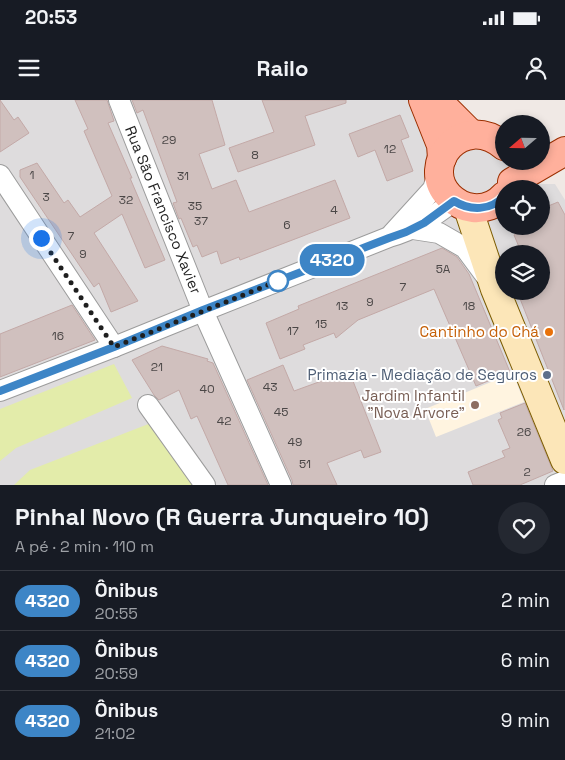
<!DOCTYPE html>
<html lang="pt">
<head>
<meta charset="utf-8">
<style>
	body { margin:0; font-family:"Space Grotesk",sans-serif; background:#242831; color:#f1f3f6; height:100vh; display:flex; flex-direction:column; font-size:19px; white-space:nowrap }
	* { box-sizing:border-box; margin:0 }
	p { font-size:16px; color:#9ea1a6 }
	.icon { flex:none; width:28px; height:28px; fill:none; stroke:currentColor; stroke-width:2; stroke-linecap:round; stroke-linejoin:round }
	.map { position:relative; height:385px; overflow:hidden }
	.panel { display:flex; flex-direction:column; background:#171b24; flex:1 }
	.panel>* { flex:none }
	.badge { padding:0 10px; border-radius:16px; font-size:18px; line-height:32px }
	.needle { width:32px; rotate:250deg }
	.fabs { position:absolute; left:495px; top:15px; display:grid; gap:10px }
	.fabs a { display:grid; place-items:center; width:55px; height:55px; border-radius:50%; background:#171b24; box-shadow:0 2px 8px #0003; font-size:25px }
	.you { position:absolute; width:25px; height:25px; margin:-12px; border:4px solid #fff; border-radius:50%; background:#1a73e8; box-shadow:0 0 0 8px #1a73e833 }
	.map>.badge { position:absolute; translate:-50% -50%; box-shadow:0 0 0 2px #fff }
	.round { display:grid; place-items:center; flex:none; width:52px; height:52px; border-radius:26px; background:#242831 }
	.overview { display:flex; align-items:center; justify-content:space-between; height:85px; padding:0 15px }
	h1 { font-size:24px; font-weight:700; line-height:38px }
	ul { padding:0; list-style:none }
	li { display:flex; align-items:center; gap:15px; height:60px; padding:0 15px; border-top:1px solid #363941 }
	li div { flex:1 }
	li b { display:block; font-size:19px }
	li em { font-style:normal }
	li .badge { min-width:55px; font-weight:700; text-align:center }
	.status { display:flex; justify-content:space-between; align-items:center; height:35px; padding:0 25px; background:#171b24; direction:ltr }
	.status svg { height:14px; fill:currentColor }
	header { display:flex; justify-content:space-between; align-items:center; height:65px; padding:0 15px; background:#171b24; font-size:22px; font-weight:700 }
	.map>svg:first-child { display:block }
</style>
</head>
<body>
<div class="status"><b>20:53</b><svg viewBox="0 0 49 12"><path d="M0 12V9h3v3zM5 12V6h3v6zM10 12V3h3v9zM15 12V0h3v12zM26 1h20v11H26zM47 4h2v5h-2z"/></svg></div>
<header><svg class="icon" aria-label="menu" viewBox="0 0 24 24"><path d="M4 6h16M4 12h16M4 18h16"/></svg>Railo<svg class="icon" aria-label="person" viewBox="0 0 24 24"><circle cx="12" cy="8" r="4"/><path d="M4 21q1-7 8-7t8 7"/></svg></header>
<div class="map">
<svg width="565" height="385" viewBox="0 0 565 385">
	<rect width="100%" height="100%" fill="#f0e9e5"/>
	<path fill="#dedcdd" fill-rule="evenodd" d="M0 0H447L504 48V61H511L527 89H504V126H541V89H531L538 84H555L565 100V385H0ZM504 154H541V191H504Z"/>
	<path fill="#fff4e0" d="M513 273 524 302 436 337 425 309Z"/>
	<g fill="#e3ecaa">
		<path d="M114 264 132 298 16 348 0 361V309Z"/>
		<path d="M151 323 194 385H14L30 370Z"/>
	</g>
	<g fill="#d0c0be" stroke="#c3a9a7">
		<path d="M0 0 14 20 18 17 29 33 0 52Z"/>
		<path d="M75 0H107L114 21 108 23 132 78H130L165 160 145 168 122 114 94 133 138 201 111 212 99 183 94 187 20 77V70L37 63 64 103 68 100 80 117 112 96 84 31 88 29Z"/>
		<path d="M132 0H212L225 45 199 54 212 89 236 80 249 112 335 80 350 118 240 160 239 157 221 164 217 151 202 157 197 145 193 147 181 118 179 119 173 103 177 102 143 10 137 13Z"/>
		<path d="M262 0H346V3L305 16 315 45 238 72 229 48 274 32Z"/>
		<path d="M400 15 409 37 401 40 413 71 387 81 375 50 358 57 349 34Z"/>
		<path d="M558 102 565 115 564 310 517 191H541V154H522L514 135 519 132 516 126H541V109Z"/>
		<path d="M442 148 457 157 469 174 510 272 476 286 434 189 358 220 336 238 334 233 303 245 305 249 280 259 266 223 299 209 298 206Z"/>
		<path d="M72 205 95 240 0 277V234Z"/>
		<path d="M162 246 208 259 207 261 213 263 268 385H228L197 316 191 319 179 290 159 300 154 295 132 260Z"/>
		<path d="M283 265 294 291 349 271 381 352 364 358 361 350 327 363 337 385H293L292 380 247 280Z"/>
		<path d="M525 303 553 371 520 385H473L468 372 505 357 502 351 510 348 498 320 502 318 500 313Z"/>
	</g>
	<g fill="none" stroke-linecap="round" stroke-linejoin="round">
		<g stroke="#9c9c9c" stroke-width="22">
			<g id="street">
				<path d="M119 0 203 211 281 385"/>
				<path d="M0 75 114 247"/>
				<path d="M413 129 439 133 465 148 485 175"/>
				<path d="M392 134 433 89 439 70"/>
				<path d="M0 291 114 247 203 211 389 137C417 129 431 118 454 101"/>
				<path d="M148 305 205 385"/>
				<path d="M555 385 565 381"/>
			</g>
		</g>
		<g stroke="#7c5c01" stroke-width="30">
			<path id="secondary" d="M468 108 495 189 565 360"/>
		</g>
		<g stroke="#9b2f00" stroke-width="30">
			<g id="primary">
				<path d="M423 0 441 45 442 58"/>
				<path d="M437 0 471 34"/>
				<path d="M504 46C462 11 419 65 449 96 456 103 463 107 473 108 484 109 496 105 504 96"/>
				<path d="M512 82 565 51"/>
			</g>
		</g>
		<use href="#street" stroke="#fff" stroke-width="20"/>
		<use href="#secondary" stroke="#fce6b8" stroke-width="28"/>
		<use href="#primary" stroke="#ffb09c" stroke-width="28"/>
	</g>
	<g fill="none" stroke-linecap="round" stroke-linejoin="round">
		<g stroke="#fff" stroke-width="11">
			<path id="line" d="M0 291 114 247 203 210 389 138 406 132 424 123 454 101C470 111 491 111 504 96"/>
		</g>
		<use href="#line" stroke="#3d85c6" stroke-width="8"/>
		<path stroke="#1f1f1f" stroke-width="5" stroke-dasharray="0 9" d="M41 138 114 247 278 181"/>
	</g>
	<circle fill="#fff" stroke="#3d85c6" stroke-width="2.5" cx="278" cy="181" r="10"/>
	<circle fill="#e8710a" stroke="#fff" stroke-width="2" cx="549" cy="232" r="5"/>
	<circle fill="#5c6f8a" stroke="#fff" stroke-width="2" cx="547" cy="275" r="5"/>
	<circle fill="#8d6e63" stroke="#fff" stroke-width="2" cx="475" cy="305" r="5"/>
	<g text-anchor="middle" stroke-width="4" stroke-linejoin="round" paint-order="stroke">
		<g font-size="12" fill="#4b4747">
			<text x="169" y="44">29</text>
			<text x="390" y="53">12</text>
			<text x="255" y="59">8</text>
			<text x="32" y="79">1</text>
			<text x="183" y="80">31</text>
			<text x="46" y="101">3</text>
			<text x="126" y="104">32</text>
			<text x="195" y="110">35</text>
			<text x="334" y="114">4</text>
			<text x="201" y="125">37</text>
			<text x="287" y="129">6</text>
			<text x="71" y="140">7</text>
			<text x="83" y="158">9</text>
			<text x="443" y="173">5A</text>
			<text x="403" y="191">7</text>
			<text x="370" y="206">9</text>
			<text x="342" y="210">13</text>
			<text x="469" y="210">18</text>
			<text x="321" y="228">15</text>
			<text x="293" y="235">17</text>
			<text x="58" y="240">16</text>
			<text x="157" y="271">21</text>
			<text x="270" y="291">43</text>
			<text x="207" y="293">40</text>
			<text x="281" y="316">45</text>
			<text x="224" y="325">42</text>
			<text x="524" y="336">26</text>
			<text x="295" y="346">49</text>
			<text x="305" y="368">51</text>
			<text x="527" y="376">2</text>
		</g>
		<g font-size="15" fill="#1f1f1f" stroke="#fff">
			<text transform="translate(163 110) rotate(68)" y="5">Rua São Francisco Xavier</text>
		</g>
		<g font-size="15" fill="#c56008" stroke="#fff" text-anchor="end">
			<text x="539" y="237">Cantinho do Chá</text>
		</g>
		<g font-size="15" fill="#4e5e75" stroke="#fff" text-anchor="end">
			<text x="537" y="280">Primazia - Mediação de Seguros</text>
		</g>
		<g font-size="15" fill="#785e54" stroke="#fff" text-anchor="end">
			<text x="465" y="301">Jardim Infantil<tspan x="465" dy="17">"Nova Árvore"</tspan></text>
		</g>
	</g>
</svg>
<div class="fabs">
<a><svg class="needle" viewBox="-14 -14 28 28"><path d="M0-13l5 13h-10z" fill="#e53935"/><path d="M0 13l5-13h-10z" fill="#9ea1a6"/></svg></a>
<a><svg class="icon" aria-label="locate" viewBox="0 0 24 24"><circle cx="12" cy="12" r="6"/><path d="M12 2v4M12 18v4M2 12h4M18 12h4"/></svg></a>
<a><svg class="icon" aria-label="layers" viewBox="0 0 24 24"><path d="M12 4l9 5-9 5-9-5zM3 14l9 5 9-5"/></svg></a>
</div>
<div class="you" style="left:41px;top:138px"></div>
<b class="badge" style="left:332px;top:160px;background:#3d85c6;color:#fff">4320</b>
</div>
<section class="panel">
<div class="overview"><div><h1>Pinhal Novo (R Guerra Junqueiro 10)</h1><p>A pé · 2 min · 110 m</p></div><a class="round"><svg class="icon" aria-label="heart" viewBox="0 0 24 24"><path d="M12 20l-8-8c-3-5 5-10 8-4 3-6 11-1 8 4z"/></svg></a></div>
<ul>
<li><span class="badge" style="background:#3d85c6;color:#fff">4320</span><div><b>Ônibus</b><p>20:55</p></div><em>2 min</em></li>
<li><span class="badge" style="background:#3d85c6;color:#fff">4320</span><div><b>Ônibus</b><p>20:59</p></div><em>6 min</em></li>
<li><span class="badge" style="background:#3d85c6;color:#fff">4320</span><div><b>Ônibus</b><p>21:02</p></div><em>9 min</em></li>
</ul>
</section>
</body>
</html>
